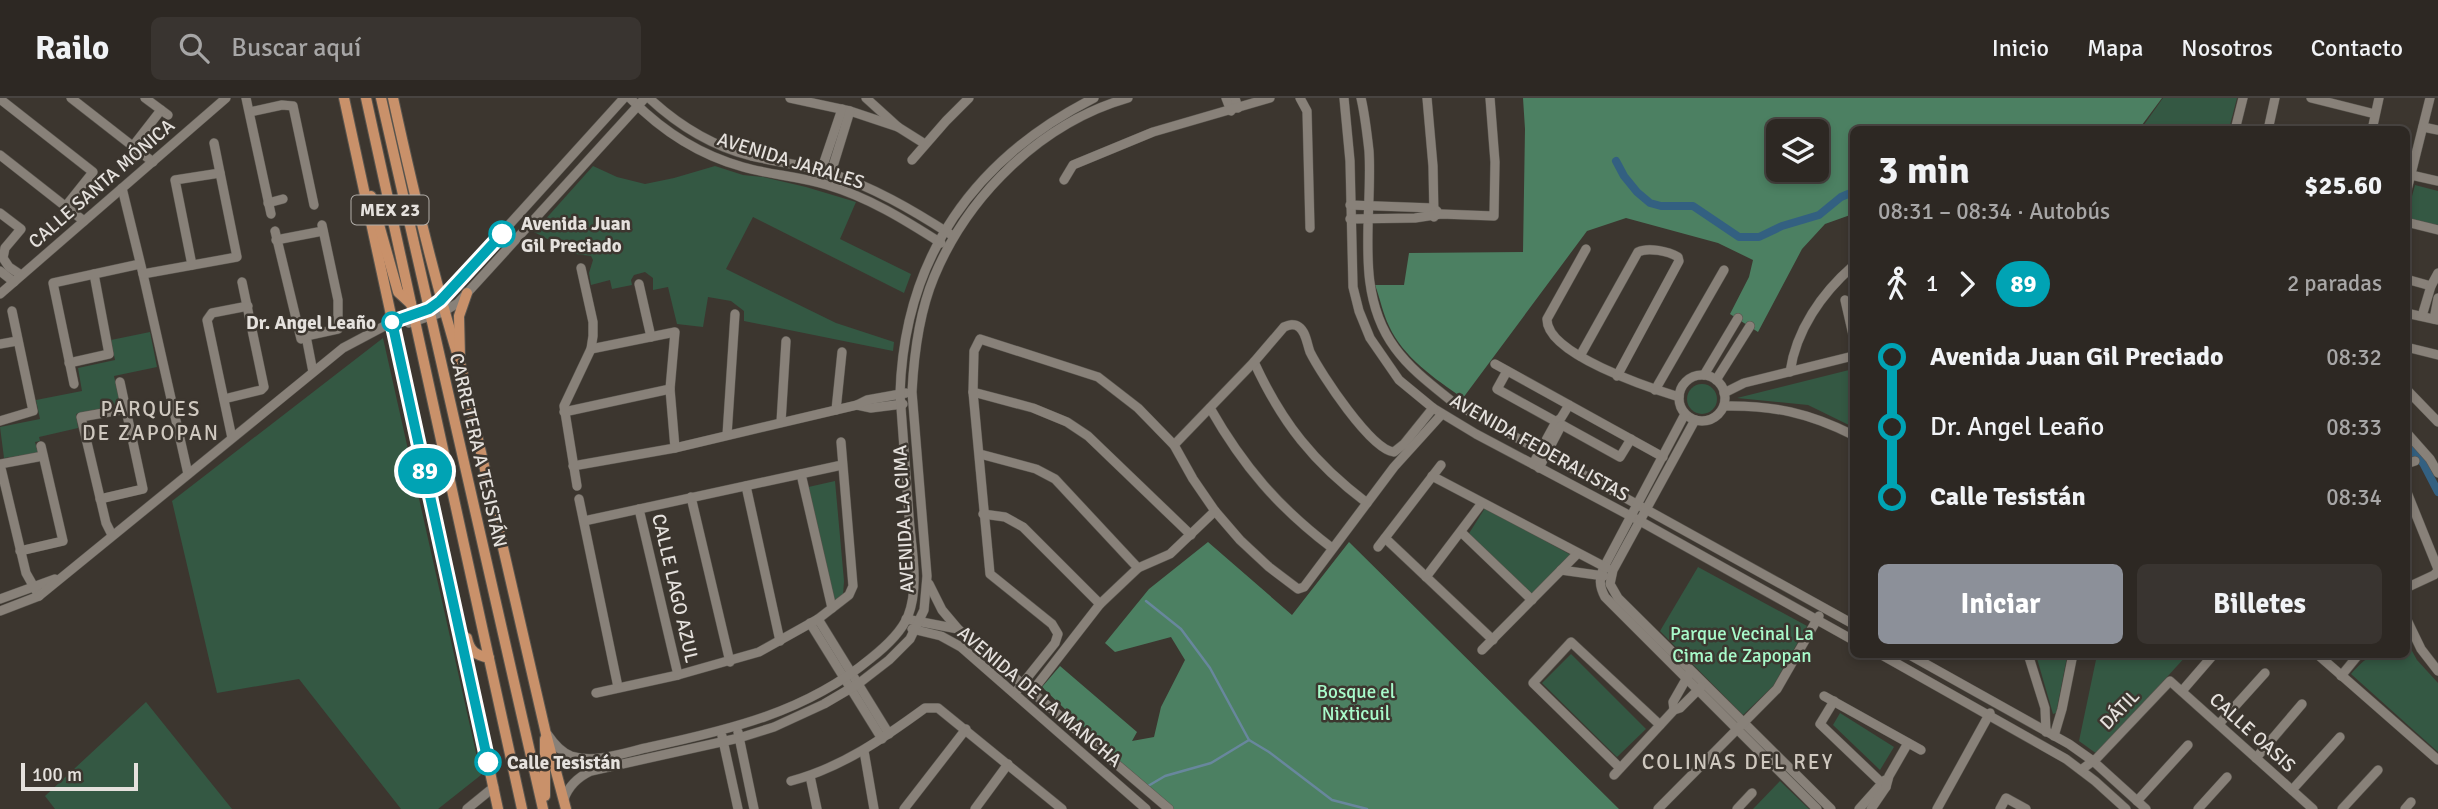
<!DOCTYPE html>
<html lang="es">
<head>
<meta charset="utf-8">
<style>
	body { margin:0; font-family:Signika,sans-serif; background:#393430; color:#f1f3f6; height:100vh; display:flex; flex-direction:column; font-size:26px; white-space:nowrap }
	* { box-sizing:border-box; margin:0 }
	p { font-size:23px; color:#a7a6a6 }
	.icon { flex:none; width:38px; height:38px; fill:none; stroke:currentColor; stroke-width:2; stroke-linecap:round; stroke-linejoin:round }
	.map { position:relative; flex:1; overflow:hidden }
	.drawer { position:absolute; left:1850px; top:28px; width:560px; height:532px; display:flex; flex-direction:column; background:#2d2823; border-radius:10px; box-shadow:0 4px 10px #0003,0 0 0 2px #484441 }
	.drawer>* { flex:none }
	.badge { padding:0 14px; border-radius:23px; font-size:24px; line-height:46px }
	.fabs { position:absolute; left:1766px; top:21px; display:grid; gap:14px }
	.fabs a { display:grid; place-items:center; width:63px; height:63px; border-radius:10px; background:#2d2823; box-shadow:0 4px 10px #0003,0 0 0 2px #484441; font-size:35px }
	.scale { position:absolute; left:21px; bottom:18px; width:117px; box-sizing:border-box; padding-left:7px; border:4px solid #e5e1dd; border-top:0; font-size:19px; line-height:24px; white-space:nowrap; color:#e5e1dd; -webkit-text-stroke:5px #3c362f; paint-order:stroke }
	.map>.badge { position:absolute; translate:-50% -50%; box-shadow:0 0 0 4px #fff }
	.legs { display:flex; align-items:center; gap:10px; height:77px; padding:0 28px; font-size:23px }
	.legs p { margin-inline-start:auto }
	.overview { display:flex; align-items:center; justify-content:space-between; height:119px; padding:0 28px }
	h1 { font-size:38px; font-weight:800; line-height:52px }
	.button { display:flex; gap:14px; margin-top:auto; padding:14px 28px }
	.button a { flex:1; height:80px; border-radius:10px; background:#8c9099; color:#fff; font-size:28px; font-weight:800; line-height:80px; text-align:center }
	.button a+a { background:#393430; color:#f1f3f6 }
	ul { padding:0 28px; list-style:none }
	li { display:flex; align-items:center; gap:24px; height:70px; font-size:26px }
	li i { display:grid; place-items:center; width:10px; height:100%; margin:0 9px; background:currentColor }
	li i::after { content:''; width:18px; height:18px; margin:-9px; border:5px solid; border-radius:50%; background:#2d2823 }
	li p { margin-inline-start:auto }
	li:first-child i { background:linear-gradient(#0000 50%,currentColor 0) }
	li:last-child i { background:linear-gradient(currentColor 50%,#0000 0) }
	header { display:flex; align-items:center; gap:42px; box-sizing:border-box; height:98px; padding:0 35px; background:#2d2823; border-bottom:2px solid #484441 }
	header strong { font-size:33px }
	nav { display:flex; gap:38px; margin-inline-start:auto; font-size:24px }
	.search { width:490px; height:63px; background:#393430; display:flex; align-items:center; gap:18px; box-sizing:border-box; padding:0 24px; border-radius:10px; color:#a7a6a6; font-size:26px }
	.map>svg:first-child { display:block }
</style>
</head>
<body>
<header>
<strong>Railo</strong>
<div class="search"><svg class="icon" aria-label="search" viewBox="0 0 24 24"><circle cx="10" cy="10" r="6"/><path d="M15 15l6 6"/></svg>Buscar aquí</div>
<nav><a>Inicio</a><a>Mapa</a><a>Nosotros</a><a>Contacto</a></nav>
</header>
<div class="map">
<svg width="2438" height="711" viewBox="0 0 2438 711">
	<rect width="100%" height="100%" fill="#3c362f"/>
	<g fill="#345843">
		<path d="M2163 0H2237L2229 31H2141Z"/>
		<path d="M593 68 617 79 645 86 674 80 715 68 743 77 763 79 806 89 856 104 840 141 911 176 904 195 753 119 726 171 836 225 894 244 893 253 744 223V213L731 203 708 199 703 229 677 226 668 189 653 192V180L645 174 634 177 631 182 632 187 612 191 610 182 591 187 589 175 593 162 591 158 576 156 534 134Z"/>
		<path d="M2415 87 2438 93V127L2406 121Z"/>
		<path d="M150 234 157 269 114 278 120 306 76 316 78 330 39 339 40 343 35 344 38 355 4 360 0 329 40 321 36 302 82 293 78 270 115 262 111 242Z"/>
		<path d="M383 240 481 677 438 711H401L299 581 217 595 172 403Z"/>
		<path d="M1853 271V329L1808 307 1737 300Z"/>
		<circle cx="1702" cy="301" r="15"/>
		<path d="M835 383 844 483 843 497 832 510 804 390Z"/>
		<path d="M1485 410 1571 457 1531 497 1468 437Z"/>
		<path d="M1698 469 1807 528 1773 588 1743 617 1660 533Z"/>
		<path d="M2406 542 2417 562 2438 585V654L2351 576C2372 552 2376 556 2406 556Z"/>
		<path d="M1571 556 1646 631 1617 659 1542 585Z"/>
		<path d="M2036 557H2065L2067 559 2056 615 2053 616Z"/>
		<path d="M2097 557H2187L2097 656 2079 643Z"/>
		<path d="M146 604 232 711H55L45 698Z"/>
		<path d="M1840 615 1894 649 1880 672 1833 627Z"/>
		<path d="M1780 683 1809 711H1753Z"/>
	</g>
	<g fill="#4c8062" fill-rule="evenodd">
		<path d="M1523 0H2162L2139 31 1853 32V116L1825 126 1802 151 1758 234 1730 216 1749 179 1753 162 1718 145 1626 120 1587 133 1463 300C1435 281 1403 259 1389 228 1383 216 1380 200 1375 187H1404L1409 155 1523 154 1525 31ZM1778 33H1816V72H1778Z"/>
		<path d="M1208 444 1292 517 1349 444 1619 711H1169L1042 589 1060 568 1137 634 1132 643 1154 639 1161 609 1185 562 1171 539 1115 554 1105 545 1149 491Z"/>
	</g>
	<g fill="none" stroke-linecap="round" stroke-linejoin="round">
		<g stroke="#68879d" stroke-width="2.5">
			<path d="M1146 503 1181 531 1210 570 1249 642 1269 654 1332 702 1367 711"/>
			<path d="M1148 688 1165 678 1211 665 1249 642"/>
		</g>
		<g stroke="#336081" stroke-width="8">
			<path d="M1616 63 1624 78 1637 94 1650 105 1661 108H1693L1739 139H1759L1782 128 1819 117 1841 99 1853 94"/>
			<path d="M2406 346 2423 365 2438 394"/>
		</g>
		<g stroke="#59554e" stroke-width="10">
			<g id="minor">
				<path d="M71 0 153 64"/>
				<path d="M145 0 168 17"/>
				<path d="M246 0 271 116"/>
				<path d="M630 0C661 32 700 57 743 69 770 77 799 78 827 87 868 99 905 122 941 145"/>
				<path d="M649 0C678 27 712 48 751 58 777 64 804 67 830 75 873 89 911 111 950 136"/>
				<path d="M790 0 850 13 898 29"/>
				<path d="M866 0 898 29 925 46"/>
				<path d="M1226 0 1231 13"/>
				<path d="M1235 0 1238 10"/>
				<path d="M1300 0 1307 13 1310 130"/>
				<path d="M1344 0 1350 63 1353 189 1359 213 1370 240 1399 282 1433 310 1476 336 1640 423 1853 542"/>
				<path d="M1361 0C1365 17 1367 35 1369 53 1373 119 1353 193 1395 250 1411 272 1433 288 1454 305L1853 526"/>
				<path d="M1427 0 1433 68 1434 119"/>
				<path d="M2311 0 2375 16"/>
				<path d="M0 1 93 74 65 109"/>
				<path d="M250 14 282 7 293 8 314 107"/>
				<path d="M2423 29 2438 32"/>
				<path d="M2235 32 2243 0"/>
				<path d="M2268 32 2275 0"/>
				<path d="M2372 32 2379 0"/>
				<path d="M133 48 161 12"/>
				<path d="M0 57 84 123"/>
				<path d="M912 62 946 23 969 0"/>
				<path d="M820 76 842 11"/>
				<path d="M2411 77 2438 83"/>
				<path d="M830 78 850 13"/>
				<path d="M1064 82 1073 67 1153 34 1270 0"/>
				<path d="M122 90 143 176 188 376"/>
				<path d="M2406 96 2430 0"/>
				<path d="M268 105 283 101"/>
				<path d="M1350 107 1433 110 1437 113"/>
				<path d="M0 115 21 131 5 150 3 160 9 169 21 177"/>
				<path d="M1350 121 1415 120 1441 116 1494 118 1495 64 1490 0"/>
				<path d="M2406 124 2438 132"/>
				<path d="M275 133 301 241 306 238 313 274"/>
				<path d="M276 142 323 133"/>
				<path d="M1586 151 1547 221C1546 256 1650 290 1679 299"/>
				<path d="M192 167 175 82 220 75"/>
				<path d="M0 173 14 184"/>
				<path d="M143 176 237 159 214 45"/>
				<path d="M2406 181 2431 188"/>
				<path d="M639 186 651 239"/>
				<path d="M0 196 226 0"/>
				<path d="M1845 202 1853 237"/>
				<path d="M2406 215 2438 222"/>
				<path d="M2422 218 2431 188 2438 175"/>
				<path d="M2434 221 2438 200"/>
				<path d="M409 225 443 214 458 205 645 0"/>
				<path d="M306 238 338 231V202L322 127"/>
				<path d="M0 246 17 243"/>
				<path d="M2406 249 2438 257"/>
				<path d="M591 251 675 234 670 291 675 350"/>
				<path d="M1580 258 1638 154C1648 149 1668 153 1678 159L1679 163 1617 278"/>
				<path d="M1254 264C1282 325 1314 365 1367 405"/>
				<path d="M69 265 109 256 94 176"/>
				<path d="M1495 266 1663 359"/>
				<path d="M1507 273 1497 291 1620 359 1631 341"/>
				<path d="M1790 274C1796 232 1822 195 1853 168"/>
				<circle cx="1702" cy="300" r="23"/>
				<path d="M1704 277 1738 220"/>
				<path d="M1716 282 1750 228"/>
				<path d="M74 286 53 185 140 166"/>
				<path d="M2406 291 2438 324"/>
				<path d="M1655 292 1724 172"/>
				<path d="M973 294 1033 310 1067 324 1088 338 1191 437"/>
				<path d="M1724 295 1744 285 1853 258"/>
				<path d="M224 301 261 292 264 289 242 184"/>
				<path d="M857 307 871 310 903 306"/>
				<path d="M1724 308C1773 307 1809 315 1853 337"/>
				<path d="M1210 310C1243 368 1278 409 1332 450"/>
				<path d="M836 312 842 254"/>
				<path d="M564 314 670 291"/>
				<path d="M1685 316 1604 469C1599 480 1599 488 1605 499L1817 711"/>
				<path d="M1695 322 1613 472 1610 486 1618 500 1831 711"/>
				<path d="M0 323 33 313 12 213"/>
				<path d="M781 324 786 243"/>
				<path d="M2406 334 2430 361 2438 375"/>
				<path d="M727 337 735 216"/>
				<path d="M232 340 207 222 212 215 248 208"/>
				<path d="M1174 347 1254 264 1284 229C1289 227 1294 225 1299 229 1306 234 1307 246 1310 254 1321 276 1371 352 1394 354L1404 346 1433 310"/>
				<path d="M980 356 1036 371 1055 381 1138 470"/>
				<path d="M1533 366 1556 324 1561 320 1569 307"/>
				<path d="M2406 366 2415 363"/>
				<path d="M573 368 675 350 857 307 867 302 906 295"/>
				<path d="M1539 370 1561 328"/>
				<path d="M801 376 832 510"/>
				<path d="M1432 378 1607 470"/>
				<path d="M577 388 564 308 591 251 593 238V224L581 170"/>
				<path d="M746 388 780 543"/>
				<path d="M2406 392 2438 471"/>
				<path d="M691 399 730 564"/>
				<path d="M100 401 143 391 120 284"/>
				<path d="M579 401 618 589"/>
				<path d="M639 411 678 577"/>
				<path d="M983 416 1005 419 1023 429 1100 506"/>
				<path d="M584 423 842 367"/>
				<path d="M1461 434 1532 502"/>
				<path d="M112 437 106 425 81 319 126 311"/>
				<path d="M1385 440 1493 542"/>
				<path d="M1378 449 1441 367"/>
				<path d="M20 453 63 443 41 348"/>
				<path d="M1561 472 1604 478"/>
				<path d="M1426 479 1482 405"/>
				<path d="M929 486 942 512 958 531 1169 711"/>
				<path d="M2406 490 2434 477 2438 473"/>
				<path d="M39 498 26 475 0 366 43 358"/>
				<path d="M0 501 55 481"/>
				<path d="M0 513 39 498 343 250 392 224 429 211 440 203 624 0"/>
				<path d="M2406 520 2421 551 2438 573"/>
				<path d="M818 521 889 636"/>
				<path d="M906 521 958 531"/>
				<path d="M810 525 882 641"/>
				<path d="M912 531 941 538 961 549 1146 711"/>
				<path d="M1482 552 1577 456"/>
				<path d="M1880 556 2066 661 2095 683 2126 711"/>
				<path d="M1908 556 2069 646 2093 663 2146 711"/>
				<path d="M2028 556 2045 610 2046 634"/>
				<path d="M2317 556 2438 662"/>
				<path d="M2341 578 2359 556"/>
				<path d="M2182 593 2214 556"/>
				<path d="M596 595 678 577 759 554 818 521 849 497 853 488 841 344"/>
				<path d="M1015 595 1055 545 1058 536 1052 526 990 476 973 294 974 253 980 241 1098 279 1138 310 1174 347 1193 381 1215 413 1240 442 1269 469 1298 491 1304 489 1394 369 1442 316"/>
				<path d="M1030 596 1100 506 1138 470 1170 456 1215 413"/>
				<path d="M1824 598 1921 652"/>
				<path d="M1834 603 1820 626 1886 689"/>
				<path d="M1674 612 1673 604 1689 576"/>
				<path d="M2219 626 2265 575"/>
				<path d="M738 634 754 711"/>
				<path d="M548 637C554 646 561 654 571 658 595 666 626 654 650 649 729 632 806 614 870 561 884 550 901 535 908 518 920 487 911 449 909 418 906 377 903 336 900 296 904 159 974 61 1094 0"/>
				<path d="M722 638 738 711"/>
				<path d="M2054 638 2062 611 2073 556"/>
				<path d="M864 653 874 711"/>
				<path d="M2256 660 2302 606"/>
				<path d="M1620 670 1533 585 1571 544 1660 627"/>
				<path d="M2081 672 2097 660 2170 583 2313 711"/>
				<path d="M1614 677 1674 612 1680 610 1701 589"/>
				<path d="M810 678 817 711"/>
				<path d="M791 683C841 670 884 640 925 610H938L1062 711"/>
				<path d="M2292 692 2340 639"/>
				<path d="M564 701C569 687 578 679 591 673L739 640 774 629 824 606 858 586 889 562 910 541 924 512 927 478 912 294C914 255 919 215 934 179 968 97 1041 25 1128 0"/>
				<path d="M2137 703 2188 647"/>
				<path d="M467 711 494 689"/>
				<path d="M904 711 966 631"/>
				<path d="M975 711 1008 666"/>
				<path d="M1658 711 1777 591 1819 518"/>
				<path d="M1737 711 1752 695"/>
				<path d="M1859 711 1885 682"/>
				<path d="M1871 711 1886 689 1889 678 1908 645"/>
				<path d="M1937 711 1990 615"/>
				<path d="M2000 711 2006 700 2026 711"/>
				<path d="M2198 711 2227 679"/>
				<path d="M2342 711 2378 672"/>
				<path d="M2405 711 2411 704"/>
			</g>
		</g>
		<g stroke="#59554e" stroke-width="12">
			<g id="major">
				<path d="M344 0 498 711"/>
				<path d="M366 0 522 711"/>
				<path d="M381 0 543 711"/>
				<path d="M393 0C413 92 434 182 462 272L546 636 566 711"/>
				<path d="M371 98 398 194 411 206"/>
				<path d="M460 259 459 218 467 195"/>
				<path d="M467 540C470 554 476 557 489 560"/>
				<path d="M545 698V641"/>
			</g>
		</g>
		<use href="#minor" stroke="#888179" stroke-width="9"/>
		<use href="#major" stroke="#c9916a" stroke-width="10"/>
	</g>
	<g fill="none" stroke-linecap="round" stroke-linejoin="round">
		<g stroke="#fff" stroke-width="16">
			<path id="line-1" d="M488 664 392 224 429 211 440 203 502 136"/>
		</g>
		<use href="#line-1" stroke="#00a3b4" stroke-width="10"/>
	</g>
	<g fill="#fff" stroke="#00a3b4" stroke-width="3.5">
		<circle cx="502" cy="136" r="12"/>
		<circle cx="392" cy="224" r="9"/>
		<circle cx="488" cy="664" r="12"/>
	</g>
	<g text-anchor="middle" stroke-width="5" stroke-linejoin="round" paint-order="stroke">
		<rect fill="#3c362f" stroke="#b2aea9" stroke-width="2" x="351.5" y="97.5" width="77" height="29" rx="5"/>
		<g font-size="18" font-weight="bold" fill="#e5e1dd">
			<text x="390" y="118">MEX 23</text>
		</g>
		<g font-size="19" fill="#e5e1dd" stroke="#3c362f">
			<text transform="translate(791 62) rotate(17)" y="7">AVENIDA JARALES</text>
			<text transform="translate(101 85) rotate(-41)" y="7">CALLE SANTA MÓNICA</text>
			<text transform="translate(1540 349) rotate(29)" y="7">AVENIDA FEDERALISTAS</text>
			<text transform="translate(479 352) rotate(77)" y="7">CARRETERA A TESISTÁN</text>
			<text transform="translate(903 421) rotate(-93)" y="7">AVENIDA LA CIMA</text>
			<text transform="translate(676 490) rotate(77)" y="7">CALLE LAGO AZUL</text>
			<text transform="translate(1040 598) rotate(40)" y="7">AVENIDA DE LA MANCHA</text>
			<text transform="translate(2119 611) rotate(-46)" y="7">DÁTIL</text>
			<text transform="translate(2253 634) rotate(42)" y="7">CALLE OASIS</text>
		</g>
		<g font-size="19" font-weight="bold" fill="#e5e1dd" stroke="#3c362f" text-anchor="start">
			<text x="521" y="132">Avenida Juan<tspan x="521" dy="22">Gil Preciado</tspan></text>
			<text x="376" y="231" text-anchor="end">Dr. Angel Leaño</text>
			<text x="507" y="671">Calle Tesistán</text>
		</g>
		<g font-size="19" fill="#a8faca" stroke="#3c362f">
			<text x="1742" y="542">Parque Vecinal La<tspan x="1742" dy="22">Cima de Zapopan</tspan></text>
			<text x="1356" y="600">Bosque el<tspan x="1356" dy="22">Nixticuil</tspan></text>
		</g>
		<g font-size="21" letter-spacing="2" fill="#cfc8bf" stroke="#3c362f">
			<text x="151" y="318">PARQUES<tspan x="151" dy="24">DE ZAPOPAN</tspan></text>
			<text x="1738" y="671">COLINAS DEL REY</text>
		</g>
	</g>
</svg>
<div class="fabs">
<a><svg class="icon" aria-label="layers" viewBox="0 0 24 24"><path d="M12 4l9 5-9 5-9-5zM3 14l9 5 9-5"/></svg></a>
</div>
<div class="scale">100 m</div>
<b class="badge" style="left:425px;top:373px;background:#00a3b4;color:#fff">89</b>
<section class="drawer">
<div class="overview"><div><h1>3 min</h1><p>08:31 – 08:34 · Autobús</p></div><b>$25.60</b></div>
<div class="legs"><svg class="icon" aria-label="walk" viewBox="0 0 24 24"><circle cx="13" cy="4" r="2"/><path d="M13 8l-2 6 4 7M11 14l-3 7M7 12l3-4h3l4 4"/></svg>1<svg class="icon" aria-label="forward" viewBox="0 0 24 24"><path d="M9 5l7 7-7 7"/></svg><b class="badge" style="background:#00a3b4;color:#fff">89</b><p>2 paradas</p></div>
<ul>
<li><i style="color:#00a3b4"></i><b>Avenida Juan Gil Preciado</b><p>08:32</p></li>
<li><i style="color:#00a3b4"></i><span>Dr. Angel Leaño</span><p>08:33</p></li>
<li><i style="color:#00a3b4"></i><b>Calle Tesistán</b><p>08:34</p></li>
</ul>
<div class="button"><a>Iniciar</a><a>Billetes</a></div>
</section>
</div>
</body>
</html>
